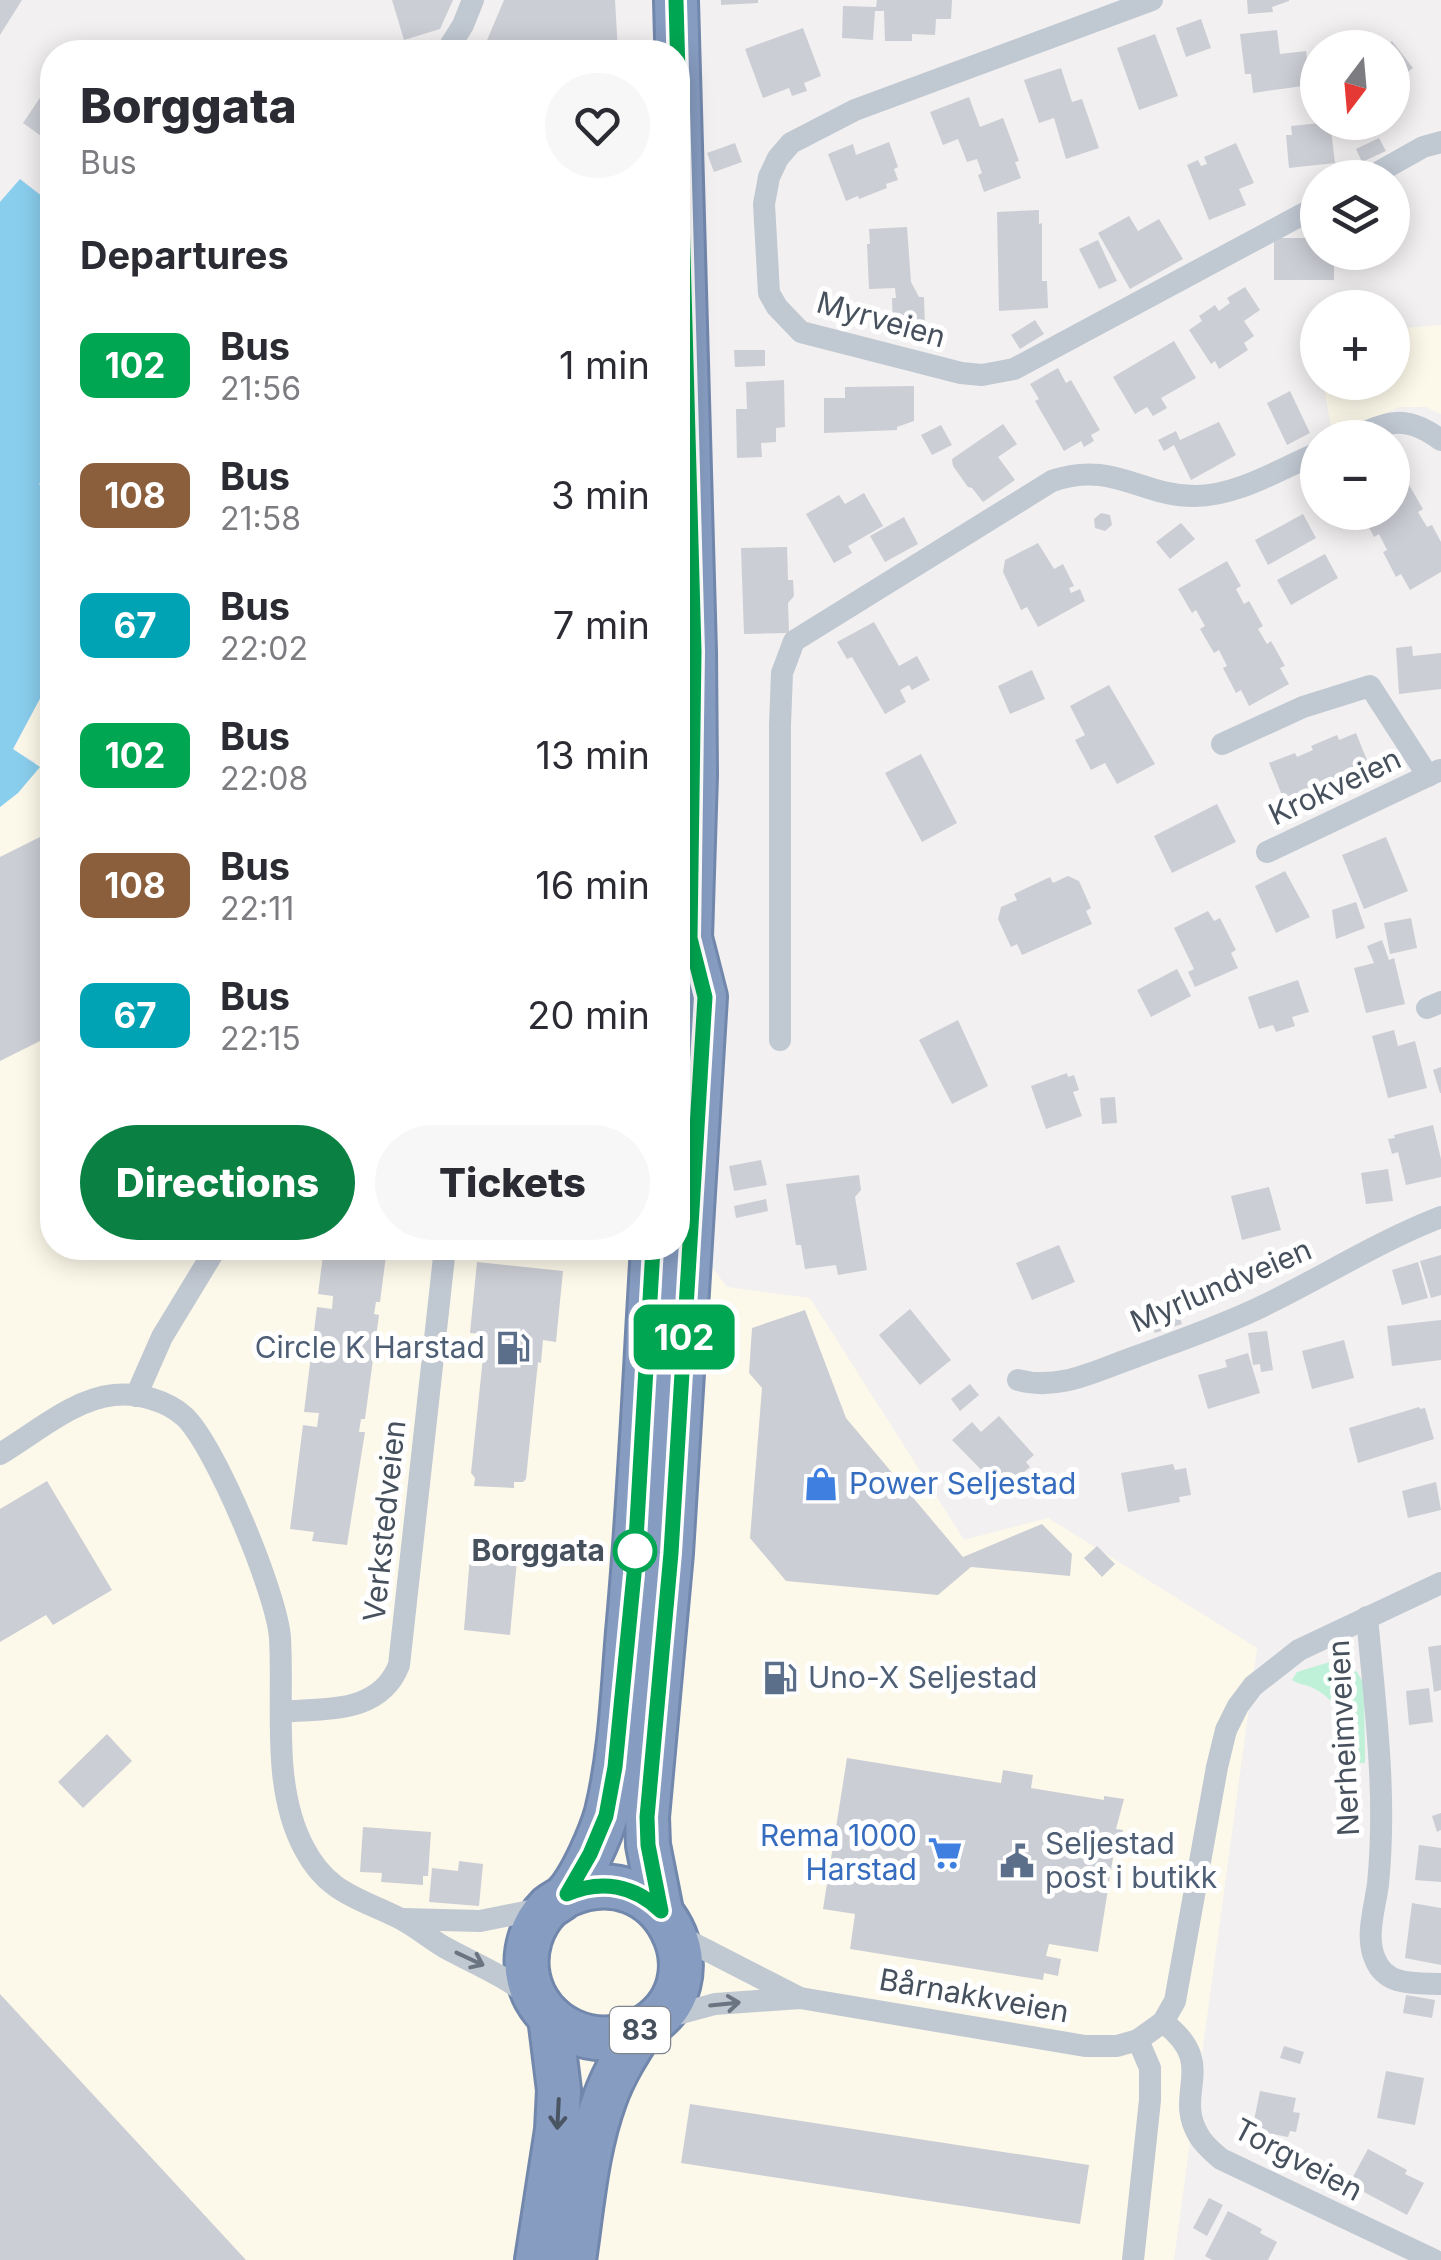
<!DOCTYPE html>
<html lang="en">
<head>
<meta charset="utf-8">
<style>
	body { margin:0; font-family:Inter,sans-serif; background:#f7f7f7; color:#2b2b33; height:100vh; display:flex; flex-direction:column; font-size:38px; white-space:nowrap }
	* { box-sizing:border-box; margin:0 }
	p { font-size:32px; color:#7c7c81 }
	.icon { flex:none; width:55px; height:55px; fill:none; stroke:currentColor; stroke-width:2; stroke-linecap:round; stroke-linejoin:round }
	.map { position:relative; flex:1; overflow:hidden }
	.drawer { position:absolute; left:40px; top:40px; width:650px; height:1220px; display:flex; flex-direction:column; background:#fff; border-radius:40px; box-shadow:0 5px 25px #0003 }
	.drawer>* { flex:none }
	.badge { padding:0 20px; border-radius:15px; font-size:35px; line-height:65px }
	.needle { width:65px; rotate:196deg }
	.tools { position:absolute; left:1300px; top:30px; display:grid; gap:20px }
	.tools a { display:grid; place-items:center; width:110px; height:110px; border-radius:50%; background:#fff; box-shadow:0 5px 25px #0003; font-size:50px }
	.map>.badge { position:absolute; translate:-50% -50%; box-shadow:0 0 0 5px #fff }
	h2 { padding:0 40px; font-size:38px; line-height:90px }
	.round { display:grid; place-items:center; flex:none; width:105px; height:105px; border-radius:52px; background:#f7f7f7 }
	.headline { display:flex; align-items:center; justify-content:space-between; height:170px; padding:0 40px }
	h1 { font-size:48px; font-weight:800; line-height:75px }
	.cta { display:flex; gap:20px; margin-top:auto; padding:20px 40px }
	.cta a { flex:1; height:115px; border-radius:60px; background:#0b8043; color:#fff; font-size:40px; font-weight:800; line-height:115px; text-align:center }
	.cta a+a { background:#f7f7f7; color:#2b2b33 }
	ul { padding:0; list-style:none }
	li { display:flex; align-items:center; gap:30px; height:130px; padding:0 40px }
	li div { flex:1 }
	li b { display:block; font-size:38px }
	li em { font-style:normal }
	li .badge { min-width:110px; font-weight:700; text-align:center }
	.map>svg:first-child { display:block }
</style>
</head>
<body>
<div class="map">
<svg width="1441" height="2260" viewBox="0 0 1441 2260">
	<rect width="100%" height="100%" fill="#f2f0f0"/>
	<g fill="#fdf9ea">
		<path d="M1441 325V414L1426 407H1399L1333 436 1323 383 1392 382 1393 329Z"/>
		<path d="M52 676V1248H678V1222L727 1287 810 1298 964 1540 1048 1518 1257 1648 1174 2260H0V807L18 793 36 762 13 750Z"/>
	</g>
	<path fill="#bef1d7" d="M1333 1661 1357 1672 1364 1684 1365 1763H1348C1348 1734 1344 1704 1315 1689 1307 1684 1299 1685 1292 1680L1297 1672Z"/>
	<path fill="#8aceee" d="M20 179 52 204V466L39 484 52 496V676L13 749 40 767 18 793 0 807V202Z"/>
	<g fill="#ccced5">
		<path d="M0 0H22L0 35Z"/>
		<path d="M392 0H453L440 29 404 40Z"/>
		<path d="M504 0H615L618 52H482Z"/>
		<path d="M721 0H758V3L721 5Z"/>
		<path d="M877 0H952L951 19H936L935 35 912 34V41H885L884 11H875L873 40 842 38 843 6 876 7Z"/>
		<path d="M1247 0H1289V1L1272 7 1273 12 1248 14Z"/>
		<path d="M1201 19 1211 48 1186 57 1176 28Z"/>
		<path d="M803 28 821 76 804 83 807 91 792 96 789 88 763 98 745 49Z"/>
		<path d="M1277 30 1280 54 1306 51 1310 85 1253 93 1251 74H1245L1240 34Z"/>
		<path d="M1155 34 1178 96 1139 110 1117 48Z"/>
		<path d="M1392 41 1413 68 1392 84V48H1384Z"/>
		<path d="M1061 68 1072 102 1082 99 1099 148 1066 159 1054 118 1039 123 1024 80Z"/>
		<path d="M52 80V135L48 141 23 123Z"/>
		<path d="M969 97 980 127 1003 118 1019 161 1015 162 1021 178 984 192 978 175 982 173 977 159 967 162 958 139 943 145 930 112Z"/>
		<path d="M1330 122 1335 163 1289 168 1286 135H1292L1291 126Z"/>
		<path d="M1379 138 1386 151 1362 162 1356 149Z"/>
		<path d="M889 142 898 167 894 169 898 180 886 184 887 188 859 199 858 196 846 201 828 154 853 144 856 155Z"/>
		<path d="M735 143 742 162 714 172 707 153Z"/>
		<path d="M1236 143 1254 183 1239 189 1246 205 1209 220 1187 165 1198 160 1201 166 1207 164 1204 157Z"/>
		<path d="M1039 210V224L1042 223V281H1047L1048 308 999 311 997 212Z"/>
		<path d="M1129 216 1138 231 1159 219 1183 259 1130 289 1098 233Z"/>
		<path d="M907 227 911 282 919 297H924L925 328 893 329 892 298H896L895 288 869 289 867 244H870L869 229Z"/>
		<path d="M1274 238H1318V252H1334V280H1274Z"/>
		<path d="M1098 240 1117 281 1099 289 1079 249Z"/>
		<path d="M1245 287 1260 310 1244 321 1254 336 1244 343 1248 350 1219 369 1215 361 1211 364 1189 330 1202 321 1199 316 1215 305 1219 311 1230 303 1227 298Z"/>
		<path d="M1035 320 1044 334 1020 349 1011 335Z"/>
		<path d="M1174 341 1196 378 1161 398 1167 408 1153 416 1147 407 1135 414 1113 377Z"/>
		<path d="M734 350H765V366L735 367Z"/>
		<path d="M1058 368 1066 383 1071 380 1100 430 1091 435 1094 441 1084 447 1081 441 1064 451 1035 401 1039 399 1030 384Z"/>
		<path d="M784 380 785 427 776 428V442L761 443 762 457 737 458 736 409H747L746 382Z"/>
		<path d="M914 386V421L897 427V430L824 433V398H845V387Z"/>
		<path d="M1290 391 1310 433 1287 445 1267 403Z"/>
		<path d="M1219 422 1236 455 1191 480 1174 445 1164 451 1158 440 1176 431 1180 440Z"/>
		<path d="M1003 424 1017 444 998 457 1015 480 983 502 972 488 968 487 953 466 952 459Z"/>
		<path d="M941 425 952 445 932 455 921 435Z"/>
		<path d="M1392 455 1401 469 1396 472 1405 487 1409 485 1423 509 1418 512 1427 527 1432 525 1441 542V572L1410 590 1401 574 1396 577 1383 552 1387 550 1379 534 1374 537 1361 512H1392Z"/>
		<path d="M864 493 883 526 848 546 852 553 834 563 806 514 839 495 845 504Z"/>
		<path d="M1101 513 1110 515 1112 525 1105 531 1095 528 1094 519Z"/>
		<path d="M1303 514 1316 538 1268 565 1255 540Z"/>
		<path d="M904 517 918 544 885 562 870 536Z"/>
		<path d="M1181 523 1195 539 1170 559 1156 542Z"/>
		<path d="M1038 543 1054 569 1063 564 1074 586 1069 588 1071 593 1080 589 1085 601 1038 627 1027 607 1021 610 1003 572 1005 560Z"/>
		<path d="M787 547 788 580H793L794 596 788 603 789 633 744 634 741 548Z"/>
		<path d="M1325 554 1338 578 1291 605 1277 580Z"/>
		<path d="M1227 561 1241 586 1236 589 1244 604 1249 601 1263 626 1258 629 1267 644 1271 641 1285 666 1280 668 1289 684 1249 706 1241 690 1236 693 1223 668 1227 666 1219 650 1214 653 1200 629 1205 626 1196 610 1192 613 1178 589Z"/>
		<path d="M874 622 899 666 917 656 930 680 912 690 909 685 900 690 906 702 885 714 852 657 847 659 837 642Z"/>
		<path d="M1412 646 1413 656 1441 653V689L1399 694 1396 648Z"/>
		<path d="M1032 670 1045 699 1010 714 998 686Z"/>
		<path d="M1109 685 1155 764 1117 784 1105 763 1091 770 1075 740 1085 735 1070 706Z"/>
		<path d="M1356 733 1373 775 1357 782 1359 787 1333 798 1331 792 1314 799 1316 804 1290 815 1269 763 1295 753 1297 757 1313 750 1311 746 1337 735 1339 740Z"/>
		<path d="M921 754 957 823 922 842 885 773Z"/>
		<path d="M1217 804 1236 842 1172 873 1154 836Z"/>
		<path d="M52 831V1035L0 1061V857Z"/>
		<path d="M1386 837 1408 891 1364 909 1342 855Z"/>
		<path d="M1285 871 1310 917 1276 933 1255 886Z"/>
		<path d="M1068 876 1079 881 1091 908 1086 911 1092 924 1022 955 1017 944 1011 947 998 919 1001 907 1017 900 1014 894 1050 877 1053 883Z"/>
		<path d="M1356 902 1365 928 1336 939 1332 910Z"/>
		<path d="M1208 911 1214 921 1220 918 1236 950 1231 953 1238 968 1195 987 1188 972 1194 969 1174 928Z"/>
		<path d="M1411 918 1417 948 1390 954 1384 923Z"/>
		<path d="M1382 940 1389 960 1394 958 1405 1004 1366 1013 1354 968 1374 963 1367 946Z"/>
		<path d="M1177 969 1191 996 1151 1017 1137 990Z"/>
		<path d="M1298 980 1309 1012 1292 1017 1295 1026 1276 1032 1273 1025 1259 1029 1248 997Z"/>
		<path d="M958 1020 988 1086 952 1104 919 1040Z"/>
		<path d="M1394 1030 1398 1046 1415 1041 1427 1088 1388 1098 1372 1036Z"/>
		<path d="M1441 1067V1093H1440L1433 1070Z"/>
		<path d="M1067 1073 1068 1077 1074 1075 1079 1090 1073 1092 1082 1116 1046 1129 1031 1086Z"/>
		<path d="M1115 1097 1117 1123 1102 1124 1100 1098Z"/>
		<path d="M1433 1125 1441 1159V1177L1406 1185 1398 1152 1392 1154 1388 1139 1395 1138 1394 1135Z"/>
		<path d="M761 1160 767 1185 734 1191 729 1166Z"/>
		<path d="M1388 1169 1393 1201 1366 1204 1361 1173Z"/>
		<path d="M859 1175 861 1190 855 1197 867 1270 838 1275 836 1265 805 1269 801 1245H796L786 1184Z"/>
		<path d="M1269 1187 1281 1230 1242 1240 1231 1196Z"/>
		<path d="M766 1199 768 1211 736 1218 734 1206Z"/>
		<path d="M1059 1245 1075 1282 1032 1300 1016 1263Z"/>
		<path d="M324 1248H387L380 1302H376L374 1314 379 1315 365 1419H361L359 1432H365L347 1545 312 1541 314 1532 290 1529 303 1425 317 1427 319 1413 304 1412 317 1307 332 1309 333 1296 318 1294Z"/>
		<path d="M1441 1255V1295L1431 1298 1420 1261Z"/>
		<path d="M477 1262 563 1271 556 1342 543 1340 541 1363 538 1362 526 1479 523 1482H514V1488L474 1486 475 1478 471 1473 483 1357 480 1356 482 1334 470 1333Z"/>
		<path d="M1418 1262 1428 1298 1402 1305 1392 1270Z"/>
		<path d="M1176 1307 1182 1324 1155 1333 1149 1316Z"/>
		<path d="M910 1309 951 1360 920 1385 879 1335Z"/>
		<path d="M805 1310 846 1418 963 1557 1042 1524 1072 1554 1070 1576 971 1567 938 1595 786 1581 750 1538 762 1388 749 1373 752 1328Z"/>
		<path d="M1441 1320V1360L1392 1366 1387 1326Z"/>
		<path d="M1267 1331 1273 1370 1261 1372 1260 1364 1253 1365 1248 1333Z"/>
		<path d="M1344 1340 1354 1378 1312 1389 1302 1351Z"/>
		<path d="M1248 1353 1260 1393 1208 1409 1198 1375 1227 1367 1225 1360Z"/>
		<path d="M970 1384 979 1395 960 1411 951 1399Z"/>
		<path d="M1419 1407 1420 1409 1425 1408 1434 1439 1358 1463 1349 1428Z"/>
		<path d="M999 1416 1034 1455 1026 1462 1030 1467 1002 1491 952 1440 972 1422 981 1432Z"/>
		<path d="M1173 1464 1175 1470 1186 1468 1191 1495 1179 1497 1180 1502 1128 1512 1121 1473Z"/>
		<path d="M47 1481 112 1590 53 1625 46 1615 0 1642V1509Z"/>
		<path d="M1436 1482 1441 1510 1408 1518 1402 1491Z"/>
		<path d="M1097 1546 1115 1564 1102 1577 1084 1558Z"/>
		<path d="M470 1556 517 1560 510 1635 464 1630Z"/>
		<path d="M1441 1645V1690L1434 1692 1428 1647Z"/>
		<path d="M1429 1688 1433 1722 1409 1725 1406 1691Z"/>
		<path d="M107 1734 132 1761 83 1808 58 1782Z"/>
		<path d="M847 1758 1001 1783 1003 1770 1033 1775 1031 1788 1104 1800V1796L1124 1799 1116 1829 1123 1830 1121 1840 1116 1839 1098 1952 1049 1944 1046 1956 1061 1959 1058 1976 1044 1973 1043 1980 850 1949 855 1914 823 1909Z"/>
		<path d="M1441 1813V1830L1437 1832 1432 1816Z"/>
		<path d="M363 1827 431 1832 428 1876H423V1885L381 1882 382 1873 360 1872Z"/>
		<path d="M1419 1845 1441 1848V1882L1415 1880Z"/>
		<path d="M459 1861 483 1864 479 1906 429 1902 432 1868 458 1871Z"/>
		<path d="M1412 1903 1441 1908V1965L1405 1958Z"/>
		<path d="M0 1994 246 2260H0Z"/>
		<path d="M1406 1995 1435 2000 1432 2018 1403 2013Z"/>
		<path d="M1284 2046 1304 2052 1300 2064 1280 2058Z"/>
		<path d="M1386 2071 1424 2078 1415 2125 1377 2118Z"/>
		<path d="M1260 2091 1296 2098 1293 2112 1300 2113 1296 2132 1290 2131 1288 2137 1252 2130Z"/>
		<path d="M690 2104 1089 2165 1080 2224 681 2163Z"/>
		<path d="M1368 2149 1407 2170 1405 2174 1424 2183 1407 2215 1349 2184Z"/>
		<path d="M1209 2198 1223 2205 1207 2236 1193 2228Z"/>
		<path d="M1228 2211 1262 2229 1260 2233 1277 2242 1268 2260H1212L1205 2256Z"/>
	</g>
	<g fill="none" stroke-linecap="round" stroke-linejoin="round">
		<g stroke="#7287ac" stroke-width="48">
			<g id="highway">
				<path d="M567 1895C662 1852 727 1984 640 2030 595 2053 538 2027 528 1977 523 1952 531 1925 549 1907 555 1902 563 1899 567 1894 582 1877 601 1834 607 1812 621 1754 623 1692 628 1632 640 1504 645 1376 653 1248"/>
				<path d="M661 1911 648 1845 647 1817 671 1553 705 997 690 938 695 775 694 652 676 1"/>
				<path d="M537 2260 557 2130 559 2090 550 2017"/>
				<path d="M574 2260C582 2207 586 2149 605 2098 614 2073 628 2051 642 2029"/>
			</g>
		</g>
		<g stroke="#c0c8d2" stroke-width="22">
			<path d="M1152 0 855 110 791 143 778 158 769 177 764 204 769 293 777 307 801 332 961 373 982 375 1014 369 1318 206"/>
			<path d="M446 52 463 25 473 0"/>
			<path d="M1368 178 1423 147 1441 142"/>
			<path d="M1352 438C1389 421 1405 414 1441 440"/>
			<path d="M1222 744 1303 707 1370 686 1428 776"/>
			<path d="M1267 852 1440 770"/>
			<path d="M1427 1008 1441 1002"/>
			<path d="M780 1040V725L782 673 794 641 1052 481C1113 460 1140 496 1195 496 1237 496 1280 469 1318 453"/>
			<path d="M1018 1380C1059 1391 1095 1371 1135 1357 1178 1341 1222 1326 1263 1306 1323 1277 1379 1241 1441 1217"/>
			<path d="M136 1396 162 1337 216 1248"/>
			<path d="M0 1454C34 1434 73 1399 114 1395 137 1392 168 1401 185 1417 216 1447 277 1594 280 1638 284 1706 271 1786 304 1848 327 1893 359 1898 399 1918 415 1926 429 1938 444 1947 475 1964 501 1974 530 1996"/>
			<path d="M1367 1617C1375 1706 1387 1794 1378 1884 1375 1907 1365 1937 1375 1959 1386 1987 1416 1983 1441 1984"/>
			<path d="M282 1712C326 1708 380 1714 399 1665L445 1248"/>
			<path d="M403 1919 480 1921 545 1908"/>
			<path d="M675 1934 800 1998"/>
			<path d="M663 2018 715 2004 800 1998 1085 2046H1117L1138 2040"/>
			<path d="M1163 2022C1220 2065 1172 2092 1199 2136 1204 2145 1213 2152 1221 2159L1434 2260"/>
			<path d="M1133 2260 1150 2100V2068L1138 2040 1163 2022 1175 2001 1217 1767 1226 1730 1238 1706 1253 1686 1299 1650 1441 1583"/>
		</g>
		<use href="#highway" stroke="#869cc0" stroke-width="42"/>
	</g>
	<defs><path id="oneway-shaft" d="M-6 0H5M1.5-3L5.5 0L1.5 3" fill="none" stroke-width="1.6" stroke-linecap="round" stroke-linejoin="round" transform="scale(2.5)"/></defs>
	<g stroke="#6b7581">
		<use href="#oneway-shaft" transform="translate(470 1959) rotate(25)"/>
		<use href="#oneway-shaft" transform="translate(725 2004) rotate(-6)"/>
	</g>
	<use stroke="#4a5563" href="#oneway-shaft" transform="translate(558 2114) rotate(93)"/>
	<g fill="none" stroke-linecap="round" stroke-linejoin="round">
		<g stroke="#fff" stroke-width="22">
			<path id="line" d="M653 1248 634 1574 615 1767 606 1816 590 1854 567 1894C601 1879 634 1885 661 1911L648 1845 647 1817 671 1553 705 997 690 938 694 652 676 1"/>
		</g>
		<use href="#line" stroke="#00a651" stroke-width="15"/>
	</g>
	<defs>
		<g id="fuel-bare" transform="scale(2.7)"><path d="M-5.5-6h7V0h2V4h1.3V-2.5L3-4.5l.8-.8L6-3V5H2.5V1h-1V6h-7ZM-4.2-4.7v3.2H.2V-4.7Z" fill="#5c6f8a" stroke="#fff" stroke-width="2.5" paint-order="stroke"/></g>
		<g id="shop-bare" transform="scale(2.7)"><path d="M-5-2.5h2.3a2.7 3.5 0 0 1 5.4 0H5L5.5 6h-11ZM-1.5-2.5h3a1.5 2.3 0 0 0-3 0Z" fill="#3f7fe0" stroke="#fff" stroke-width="2.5" paint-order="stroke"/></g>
		<g id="supermarket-bare" transform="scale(2.7)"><path d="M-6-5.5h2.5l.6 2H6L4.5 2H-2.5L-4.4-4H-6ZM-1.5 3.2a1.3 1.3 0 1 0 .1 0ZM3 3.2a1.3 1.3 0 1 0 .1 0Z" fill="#3f7fe0" stroke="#fff" stroke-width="2.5" paint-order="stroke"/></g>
		<g id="civic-bare" transform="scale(2.7)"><path d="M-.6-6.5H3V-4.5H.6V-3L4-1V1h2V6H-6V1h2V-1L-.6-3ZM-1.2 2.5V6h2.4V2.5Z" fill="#5c6f8a" stroke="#fff" stroke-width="2.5" paint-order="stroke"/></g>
	</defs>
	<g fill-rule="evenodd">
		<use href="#fuel-bare" x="513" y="1348"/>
		<use href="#shop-bare" x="821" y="1484"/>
		<use href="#fuel-bare" x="780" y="1678"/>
		<use href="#supermarket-bare" x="945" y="1853"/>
		<use href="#civic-bare" x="1017" y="1861"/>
	</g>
	<circle fill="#fff" stroke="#00a651" stroke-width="5" cx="635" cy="1551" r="20"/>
	<g text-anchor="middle" stroke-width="10" stroke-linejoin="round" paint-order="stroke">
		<rect fill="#fff" stroke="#7e858e" stroke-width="2.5" x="610" y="2007" width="60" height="46" rx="8"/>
		<g font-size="28" font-weight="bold" fill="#47515e">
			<text x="640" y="2040">83</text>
		</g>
		<g font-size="30" fill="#47515e" stroke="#fff">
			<text transform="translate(881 320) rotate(16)" y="10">Myrveien</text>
			<text transform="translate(1335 787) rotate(-25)" y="10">Krokveien</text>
			<text transform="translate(1221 1286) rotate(-23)" y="10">Myrlundveien</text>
			<text transform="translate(385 1521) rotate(-84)" y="10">Verkstedveien</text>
			<text transform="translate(1344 1738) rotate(-93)" y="10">Nerheimveien</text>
			<text transform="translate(974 1996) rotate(10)" y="10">Bårnakkveien</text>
			<text transform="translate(1298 2160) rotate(28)" y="10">Torgveien</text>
		</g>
		<g font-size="30" fill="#4e5e75" stroke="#fff" text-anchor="start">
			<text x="485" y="1358" text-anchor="end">Circle K Harstad</text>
			<text x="808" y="1688">Uno-X Seljestad</text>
			<text x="1045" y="1854">Seljestad<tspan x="1045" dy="34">post i butikk</tspan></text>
		</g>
		<g font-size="30" fill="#366cbe" stroke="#fff" text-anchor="start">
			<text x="849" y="1494">Power Seljestad</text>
			<text x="917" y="1846" text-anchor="end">Rema 1000<tspan x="917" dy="34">Harstad</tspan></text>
		</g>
		<g font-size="30" font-weight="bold" fill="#47515e" stroke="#fff" text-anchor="end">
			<text x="605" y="1561">Borggata</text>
		</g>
	</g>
</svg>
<div class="tools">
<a><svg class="needle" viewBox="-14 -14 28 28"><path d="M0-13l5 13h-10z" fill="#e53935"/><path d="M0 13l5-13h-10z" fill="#7c7c81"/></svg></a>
<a><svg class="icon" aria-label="layers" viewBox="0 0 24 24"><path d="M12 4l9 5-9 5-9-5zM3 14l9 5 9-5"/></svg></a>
<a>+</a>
<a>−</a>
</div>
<b class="badge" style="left:684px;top:1337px;background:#00a651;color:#fff">102</b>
<section class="drawer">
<div class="headline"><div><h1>Borggata</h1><p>Bus</p></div><a class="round"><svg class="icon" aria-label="heart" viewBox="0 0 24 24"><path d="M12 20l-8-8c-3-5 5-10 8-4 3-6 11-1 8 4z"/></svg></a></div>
<h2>Departures</h2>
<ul>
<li><span class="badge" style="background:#00a651;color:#fff">102</span><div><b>Bus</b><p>21:56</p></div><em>1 min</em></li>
<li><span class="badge" style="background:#8b5e3c;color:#fff">108</span><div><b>Bus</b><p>21:58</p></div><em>3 min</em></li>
<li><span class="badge" style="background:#00a3b4;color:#fff">67</span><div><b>Bus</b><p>22:02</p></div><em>7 min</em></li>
<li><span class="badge" style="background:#00a651;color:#fff">102</span><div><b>Bus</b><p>22:08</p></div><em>13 min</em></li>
<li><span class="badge" style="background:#8b5e3c;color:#fff">108</span><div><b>Bus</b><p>22:11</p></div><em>16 min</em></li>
<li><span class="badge" style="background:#00a3b4;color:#fff">67</span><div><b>Bus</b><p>22:15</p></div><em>20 min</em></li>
</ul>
<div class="cta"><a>Directions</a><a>Tickets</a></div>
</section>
</div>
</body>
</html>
